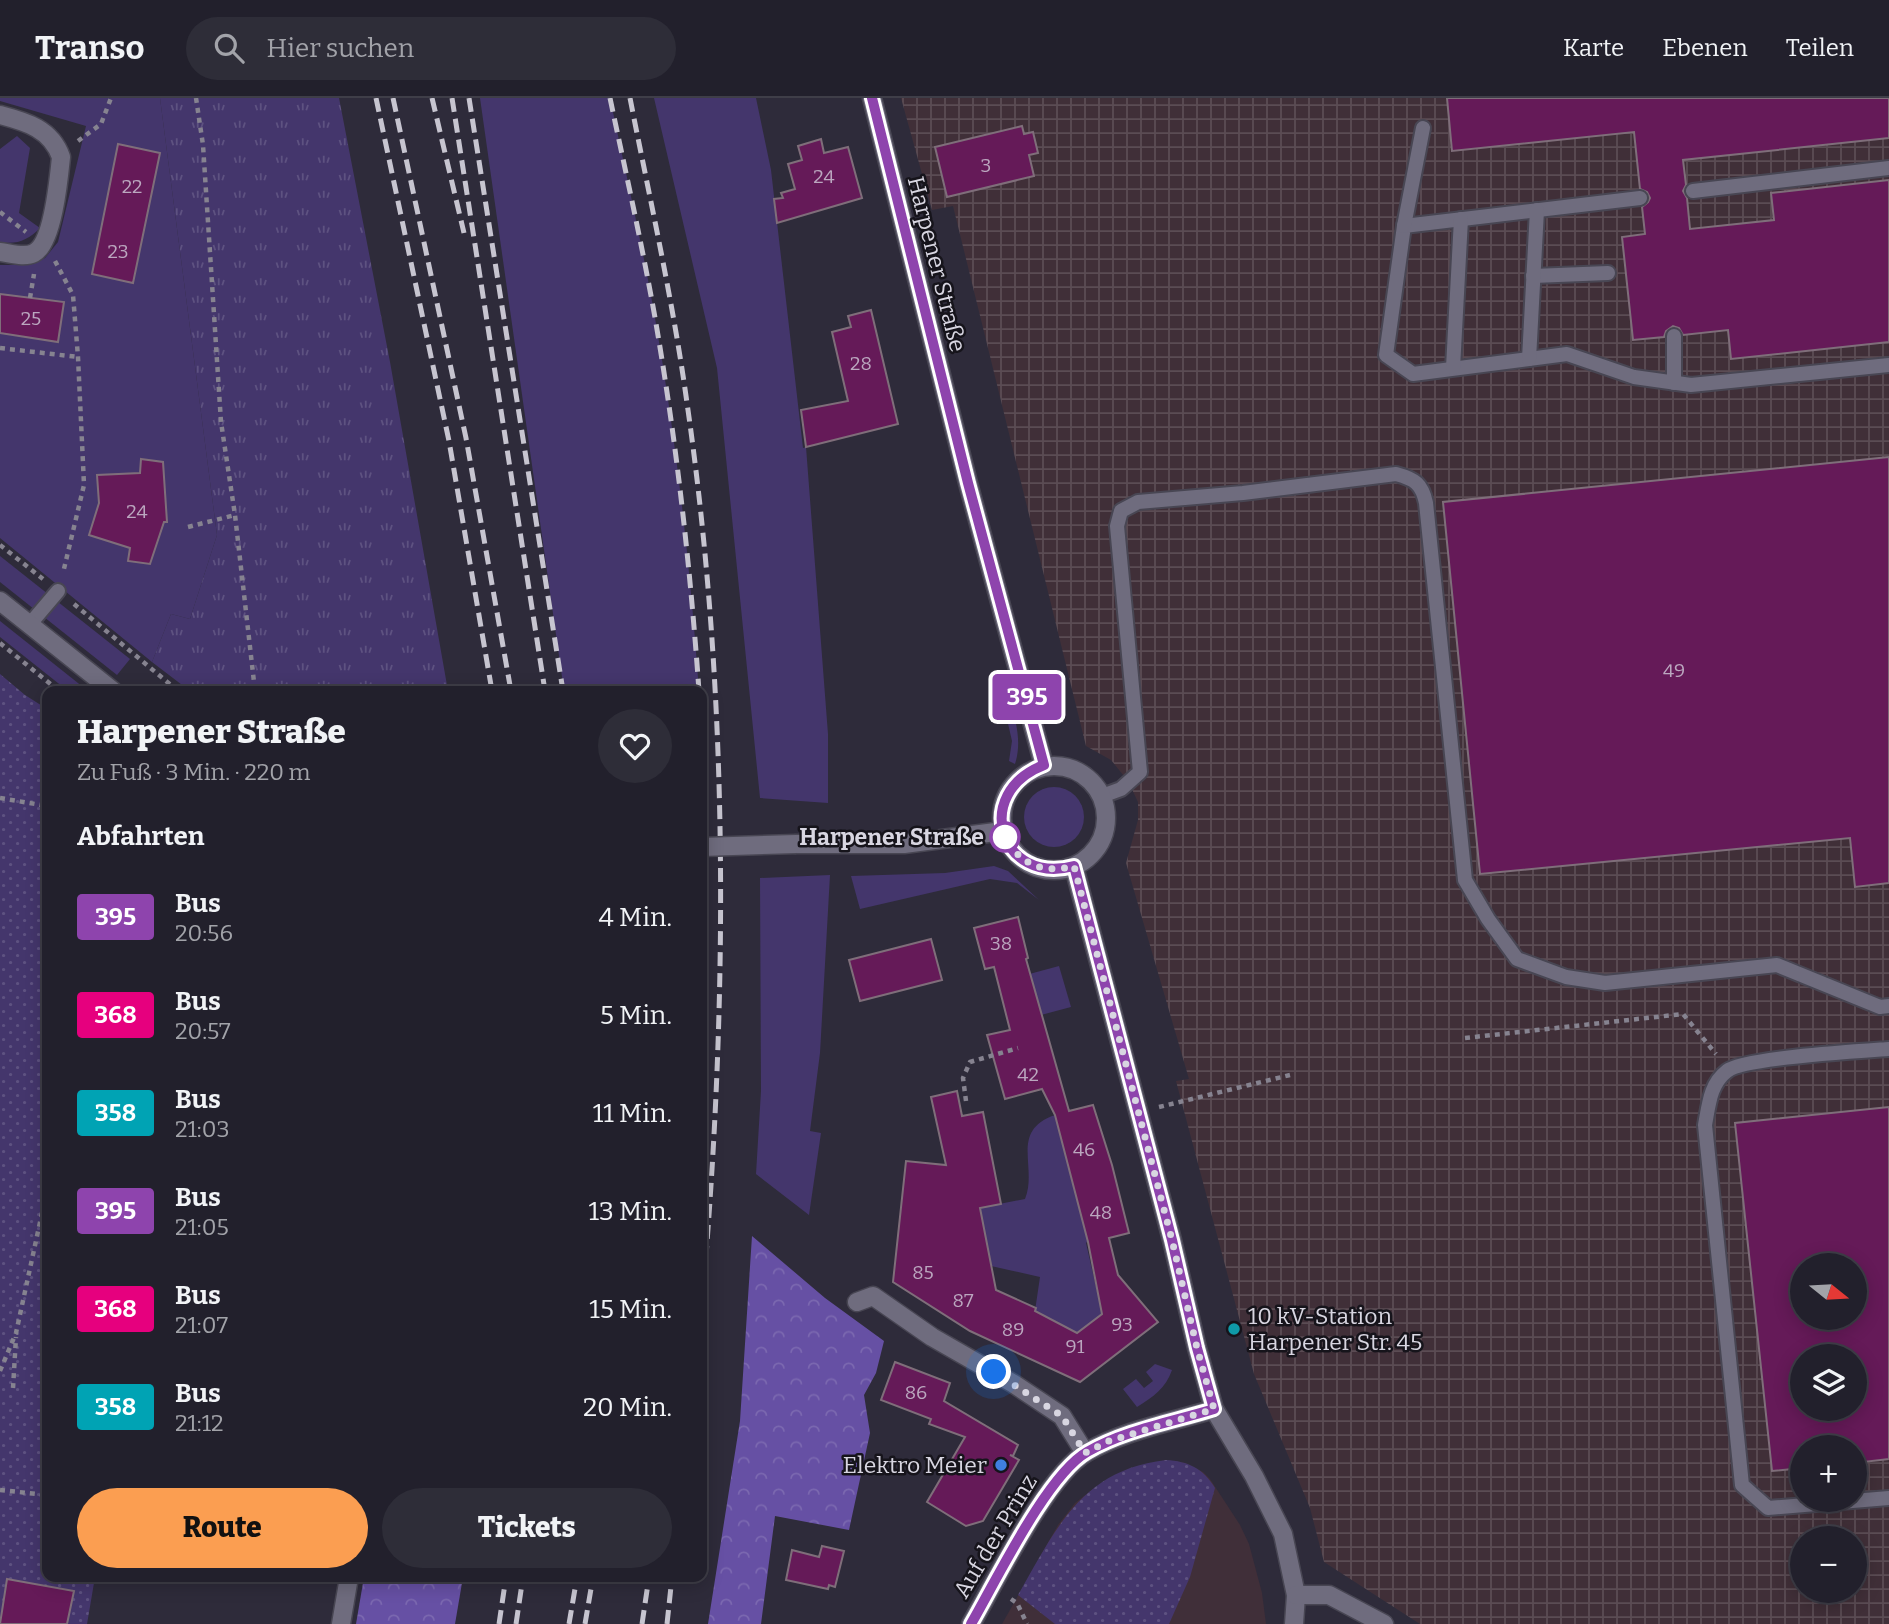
<!DOCTYPE html>
<html lang="de">
<head>
<meta charset="utf-8">
<style>
	body { margin:0; font-family:Bitter,serif; background:#2e2d38; color:#f1f3f6; height:100vh; display:flex; flex-direction:column; font-size:26px; white-space:nowrap }
	* { box-sizing:border-box; margin:0 }
	p { font-size:23px; color:#a2a3a9 }
	.icon { flex:none; width:38px; height:38px; fill:none; stroke:currentColor; stroke-width:2; stroke-linecap:round; stroke-linejoin:round }
	.map { position:relative; flex:1; overflow:hidden }
	.details { position:absolute; left:42px; top:588px; width:665px; height:896px; display:flex; flex-direction:column; background:#22202c; border-radius:14px; box-shadow:0 4px 18px #0003,0 0 0 2px #3f3e48 }
	.details>* { flex:none }
	.badge { padding:0 14px; border-radius:5px; font-size:24px; line-height:46px }
	.needle { width:46px; rotate:108deg }
	.buttons { position:absolute; left:1790px; top:1155px; display:grid; gap:14px }
	.buttons a { display:grid; place-items:center; width:77px; height:77px; border-radius:50%; background:#22202c; box-shadow:0 4px 18px #0003,0 0 0 2px #3f3e48; font-size:35px }
	.you { position:absolute; width:35px; height:35px; margin:-18px; border:5px solid #fff; border-radius:50%; background:#1a73e8; box-shadow:0 0 0 10px #1a73e833 }
	.map>.badge { position:absolute; translate:-50% -50%; box-shadow:0 0 0 4px #fff }
	h2 { padding:0 35px; font-size:26px; line-height:63px }
	.round { display:grid; place-items:center; flex:none; width:74px; height:74px; border-radius:37px; background:#2e2d38 }
	.summary { display:flex; align-items:center; justify-content:space-between; height:119px; padding:0 35px }
	h1 { font-size:33px; font-weight:800; line-height:52px }
	.button { display:flex; gap:14px; margin-top:auto; padding:14px 35px }
	.button a { flex:1; height:80px; border-radius:42px; background:#fb9e51; color:#111; font-size:28px; font-weight:800; line-height:80px; text-align:center }
	.button a+a { background:#2e2d38; color:#f1f3f6 }
	ul { padding:0; list-style:none }
	li { display:flex; align-items:center; gap:21px; height:98px; padding:0 35px }
	li div { flex:1 }
	li b { display:block; font-size:26px }
	li em { font-style:normal }
	li .badge { min-width:77px; font-weight:700; text-align:center }
	header { display:flex; align-items:center; gap:42px; box-sizing:border-box; height:98px; padding:0 35px; background:#22202c; border-bottom:2px solid #3f3e48 }
	header strong { font-size:33px }
	nav { display:flex; gap:38px; margin-inline-start:auto; font-size:24px }
	.search { width:490px; height:63px; background:#2e2d38; display:flex; align-items:center; gap:18px; box-sizing:border-box; padding:0 24px; border-radius:38px; color:#a2a3a9; font-size:26px }
	.map>svg:first-child { display:block }
</style>
</head>
<body>
<header>
<strong>Transo</strong>
<div class="search"><svg class="icon" aria-label="search" viewBox="0 0 24 24"><circle cx="10" cy="10" r="6"/><path d="M15 15l6 6"/></svg>Hier suchen</div>
<nav><a>Karte</a><a>Ebenen</a><a>Teilen</a></nav>
</header>
<div class="map">
<svg width="1889" height="1526" viewBox="0 0 1889 1526">
	<defs>
		<pattern id="industrial-grid" width="8" height="8" patternUnits="userSpaceOnUse" patternTransform="scale(1.75)"><rect width="8" height="8" fill="#402f38"/><path d="M0 4h8M4 0v8" fill="none" stroke="#5b4c54"/></pattern>
		<pattern id="forest-crowns" width="20" height="18" patternUnits="userSpaceOnUse" patternTransform="scale(1.75)"><rect width="20" height="18" fill="#6650a4"/><path d="M2 6a3 3 0 1 1 6 0M12 15a3 3 0 1 1 6 0" fill="none" stroke="#7b68b0"/></pattern>
		<pattern id="park-tufts" width="24" height="20" patternUnits="userSpaceOnUse" patternTransform="scale(1.75)"><rect width="24" height="20" fill="#44366c"/><path d="M3 7l-1-3M5 7V3M7 7l1-3M15 17l-1-3M17 17v-4M19 17l1-3" fill="none" stroke="#5e5281"/></pattern>
		<pattern id="garden-dots" width="8" height="8" patternUnits="userSpaceOnUse" patternTransform="scale(1.75)"><rect width="8" height="8" fill="#44366c"/><path d="M2 2h.1M6 6h.1" fill="none" stroke="#5e5281" stroke-width="1.8" stroke-linecap="round"/></pattern>
	</defs>
	<rect width="100%" height="100%" fill="#2e2b3a"/>
	<path fill="#402f39" d="M1166 1362 1185 1365 1203 1374 1210 1381 1240 1427 1249 1446 1262 1495 1266 1526H1002L1058 1427 1075 1405 1093 1391 1128 1371Z"/>
	<path fill="url(#industrial-grid)" fill-rule="evenodd" d="M901 0H1889V1526H1420L1324 1464 1310 1410 1254 1276 1176 983 1189 981 1126 765 1138 722V704L1128 683 1111 662 1086 648 953 108 932 112ZM1802 1167H1855V1220H1802ZM1802 1258H1855V1311H1802ZM1802 1349H1855V1402H1802ZM1802 1440H1855V1493H1802Z"/>
	<g fill="#44366c">
		<path d="M0 0H160L217 437 190 521 171 516 152 564 0 440V167H30L45 160 58 144 86 28 0 3Z"/>
		<path d="M480 0H610C625 71 641 142 654 214 676 339 690 466 699 593H564Z"/>
		<path d="M654 0H756L771 72 803 350 806 349 828 636V705L760 700 717 270Z"/>
		<path d="M17 38 30 50 19 115 40 130C28 142 17 147 0 144V51Z"/>
		<path d="M0 458 130 561 117 577 0 484Z"/>
		<path d="M0 523 88 593H68L0 539Z"/>
		<path d="M1008 593C1014 618 1023 641 1015 666L1009 663 1012 643 1001 595Z"/>
		<circle cx="1054" cy="719" r="30"/>
		<path d="M994 768 1008 773 1039 802 1017 785 990 781 860 811 851 778 945 775Z"/>
		<path d="M830 777 820 955 810 1033 821 1035 809 1117 756 1076 761 993 760 780Z"/>
		<path d="M1059 868 1071 909 1041 917 1022 878Z"/>
		<path d="M1055 1017 1088 1143 1086 1145 1097 1193H1132L1072 1239 1057 1224 1035 1213 1040 1179 991 1168 979 1110 1025 1101C1038 1069 1009 1033 1055 1017Z"/>
		<path d="M1155 1266 1172 1272C1166 1290 1153 1299 1137 1309L1123 1291 1136 1281 1144 1290 1153 1283 1146 1274Z"/>
	</g>
	<g fill="url(#forest-crowns)">
		<path d="M752 1138 825 1200 884 1243 876 1275 864 1297 870 1335 849 1432 775 1418 761 1526H708L740 1323Z"/>
		<path d="M364 1479H463L455 1526H356Z"/>
	</g>
	<path fill="url(#park-tufts)" d="M160 0H339L390 264 448 593H190L152 564 171 516 190 521 217 437Z"/>
	<g fill="url(#garden-dots)">
		<path d="M0 576 25 597 47 611V1479H95L87 1526H0Z"/>
		<path d="M1166 1362C1188 1363 1204 1371 1215 1390L1190 1479 1169 1526H1055L1018 1497C1056 1431 1081 1372 1166 1362Z"/>
	</g>
	<g fill="#651a58" stroke="#7f6e7a" stroke-width="2" fill-rule="evenodd">
		<path d="M1447 0H1889V40L1683 62 1686 87 1683 93 1687 100 1690 131 1774 122 1771 95 1889 82V244L1731 261 1728 232 1683 237 1679 230 1673 228 1666 233 1664 239 1633 242 1622 139 1645 136 1642 109 1648 104 1650 100 1647 94 1640 91 1634 34 1452 53Z"/>
		<path d="M1022 28 1024 36 1033 34 1038 55 1029 57 1034 78 947 99 935 49Z"/>
		<path d="M821 41 824 55 848 49 862 100 777 125 774 101 783 100 781 95 795 91 788 66 802 62 798 48Z"/>
		<path d="M118 46 160 55 133 185 92 176Z"/>
		<path d="M0 196 64 204 58 244 0 235Z"/>
		<path d="M871 212 898 326 806 349 801 312 848 303 832 234 851 229 848 218Z"/>
		<path d="M1889 359V785L1855 789 1850 740 1480 776 1443 404Z"/>
		<path d="M141 361 163 364 167 424H164L150 466 128 463 130 450 89 437 99 405 97 377 140 375Z"/>
		<path d="M1018 819 1028 860 1026 861 1069 1013 1093 1007 1112 1067 1129 1135 1109 1140 1118 1177 1158 1224 1080 1284 970 1233 893 1184 906 1063 946 1067 931 999 957 993 962 1018 983 1014 1001 1106 980 1110 996 1192 1036 1210 1035 1213 1077 1235 1102 1216 1088 1144 1055 1017 1042 991 1005 1001 987 937 1010 932 994 869 985 871 974 830Z"/>
		<path d="M931 841 942 882 860 903 849 862Z"/>
		<path d="M1889 1009V1361L1855 1365V1349H1802V1370L1772 1373 1735 1025ZM1802 1167H1855V1220H1802ZM1802 1258H1855V1311H1802Z"/>
		<path d="M895 1264 950 1285 944 1303 1018 1347 1013 1358 1010 1357 1019 1362 983 1423 966 1428 927 1404 965 1339 929 1326 931 1321 881 1302Z"/>
		<path d="M822 1448 844 1453 835 1489 829 1487 828 1491 786 1482 792 1452 819 1459Z"/>
		<path d="M7 1481 74 1493 67 1526H0Z"/>
	</g>
	<g fill="none" stroke-linecap="round" stroke-linejoin="round">
		<g stroke="#484653" stroke-width="18">
			<g id="service">
				<path d="M1693 93 1889 70"/>
				<path d="M1640 100 1404 128 1386 257 1413 276 1567 256 1634 279 1691 287 1889 267"/>
				<path d="M1404 128 1423 30"/>
				<path d="M1533 178 1608 175"/>
				<path d="M1529 261 1537 112"/>
				<path d="M1453 270 1461 121"/>
				<path d="M1674 285V238"/>
				<path d="M30 526 58 493"/>
				<path d="M1102 698 1121 691 1140 674 1117 428 1121 413 1138 404 1243 395 1396 376C1415 381 1422 386 1426 405L1465 782 1488 821 1517 861 1566 879 1605 885 1777 867 1880 909 1889 908"/>
				<path d="M1889 951C1861 953 1743 960 1727 973 1710 986 1709 1006 1705 1027L1742 1387 1768 1410 1889 1400"/>
			</g>
		</g>
		<g stroke="#484653" stroke-width="21">
			<g id="minor">
				<path d="M872 0 968 385 1044 668"/>
				<path d="M0 17C27 24 51 31 61 59 59 79 53 145 34 155 24 160 10 155 0 154"/>
				<path d="M0 503 113 593"/>
				<circle cx="1054" cy="720" r="52"/>
				<path d="M796 746H904L1003 733"/>
				<path d="M1074 769 1172 1142 1197 1250 1214 1311 1254 1378 1283 1436 1296 1497 1294 1526"/>
				<path d="M857 1204 873 1198 932 1239 1014 1286 1062 1318 1085 1355"/>
				<path d="M1296 1497H1329L1384 1526"/>
				<path d="M341 1526 349 1479"/>
				<path d="M971 1526C996 1483 1047 1377 1087 1354 1125 1332 1172 1324 1214 1311"/>
			</g>
		</g>
		<g stroke="#868390" stroke-width="4.5" stroke-dasharray="5 5" stroke-linecap="butt">
			<path d="M196 0 203 47 221 324 235 417 255 593"/>
			<path d="M78 43 101 26 111 0"/>
			<path d="M0 114 26 134"/>
			<path d="M55 163 73 197 78 259 84 387 63 475"/>
			<path d="M30 200 34 176"/>
			<path d="M0 250 78 259"/>
			<path d="M188 429 235 417"/>
			<path d="M0 447 43 481"/>
			<path d="M74 506 178 593"/>
			<path d="M0 545 59 593"/>
			<path d="M0 700 47 708"/>
			<path d="M1465 940 1683 916 1716 956"/>
			<path d="M966 1003 963 980 970 964 1018 950"/>
			<path d="M1159 1009 1290 977"/>
			<path d="M0 1273 16 1235 47 1092"/>
			<path d="M13 1290 16 1239"/>
			<path d="M0 1392 47 1397"/>
			<path d="M1011 1501 1017 1505 1027 1526"/>
		</g>
		<use href="#service" stroke="#6f6c7e" stroke-width="14"/>
		<use href="#minor" stroke="#6f6c7e" stroke-width="18"/>
		<g stroke="#c7c5d0" stroke-width="5" stroke-dasharray="14 7" stroke-linecap="butt">
			<path d="M376 0 449 343 492 593"/>
			<path d="M393 0 466 340 511 593"/>
			<path d="M432 0 464 135"/>
			<path d="M452 0 545 593"/>
			<path d="M469 0 563 593"/>
			<path d="M610 0C625 71 641 142 654 214 676 339 690 466 699 593"/>
			<path d="M630 0C650 102 673 203 687 305 730 603 728 907 702 1206"/>
			<path d="M702 637 704 717 702 932"/>
			<path d="M499 1526 506 1479"/>
			<path d="M516 1526 523 1479"/>
			<path d="M569 1526 577 1479"/>
			<path d="M585 1526 593 1479"/>
			<path d="M642 1526 649 1479"/>
			<path d="M667 1526 672 1479"/>
		</g>
		<g stroke="#484653" stroke-width="21" stroke-linecap="butt">
			<path id="minor-bridge" d="M702 749 796 746"/>
		</g>
		<use href="#minor-bridge" stroke="#6f6c7e" stroke-width="18"/>
	</g>
	<g fill="none" stroke-linecap="round" stroke-linejoin="round">
		<g stroke="#fff" stroke-width="16">
			<path id="line" d="M872 0 968 385 1044 667C971 695 1000 788 1074 768L1172 1142 1197 1250 1214 1311C1172 1324 1125 1332 1087 1354 1047 1377 996 1483 971 1526"/>
		</g>
		<use href="#line" stroke="#8e44ad" stroke-width="10"/>
		<path stroke="#d8d6e1" stroke-width="7" stroke-dasharray="0 12.6" d="M994 1274 1062 1318 1085 1355 1109 1343 1214 1311 1197 1250 1172 1142 1074 768C1041 777 1015 764 1003 733L1005 739"/>
	</g>
	<circle fill="#fff" stroke="#8e44ad" stroke-width="3.5" cx="1005" cy="739" r="14"/>
	<circle fill="#0f9aa8" stroke="#16141b" stroke-width="2.5" cx="1234" cy="1231" r="7"/>
	<circle fill="#3f7fe0" stroke="#16141b" stroke-width="2.5" cx="1001" cy="1367" r="7"/>
	<g text-anchor="middle" stroke-width="5" stroke-linejoin="round" paint-order="stroke">
		<g font-size="19" fill="#bba7bf">
			<text x="986" y="74">3</text>
			<text x="824" y="85">24</text>
			<text x="132" y="95">22</text>
			<text x="118" y="160">23</text>
			<text x="31" y="227">25</text>
			<text x="861" y="272">28</text>
			<text x="137" y="420">24</text>
			<text x="1674" y="579">49</text>
			<text x="1001" y="852">38</text>
			<text x="1028" y="983">42</text>
			<text x="1084" y="1058">46</text>
			<text x="1101" y="1121">48</text>
			<text x="923" y="1181">85</text>
			<text x="963" y="1209">87</text>
			<text x="1122" y="1233">93</text>
			<text x="1013" y="1238">89</text>
			<text x="1075" y="1255">91</text>
			<text x="916" y="1301">86</text>
		</g>
		<g font-size="23" fill="#d8d6e1" stroke="#16141b">
			<text transform="translate(937 166) rotate(76)" y="8">Harpener Straße</text>
			<text transform="translate(995 1438) rotate(-59)" y="8">Auf der Prinz</text>
		</g>
		<g font-size="23" font-weight="bold" fill="#d8d6e1" stroke="#16141b" text-anchor="end">
			<text x="984" y="747">Harpener Straße</text>
		</g>
		<g font-size="23" fill="#d8d6e1" stroke="#16141b" text-anchor="start">
			<text x="1248" y="1226">10 kV-Station<tspan x="1248" dy="26">Harpener Str. 45</tspan></text>
			<text x="987" y="1375" text-anchor="end">Elektro Meier</text>
		</g>
	</g>
</svg>
<div class="buttons">
<a><svg class="needle" viewBox="-14 -14 28 28"><path d="M0-13l5 13h-10z" fill="#e53935"/><path d="M0 13l5-13h-10z" fill="#a2a3a9"/></svg></a>
<a><svg class="icon" aria-label="layers" viewBox="0 0 24 24"><path d="M12 4l9 5-9 5-9-5zM3 14l9 5 9-5"/></svg></a>
<a>+</a>
<a>−</a>
</div>
<div class="you" style="left:994px;top:1274px"></div>
<b class="badge" style="left:1027px;top:599px;background:#8e44ad;color:#fff">395</b>
<section class="details">
<div class="summary"><div><h1>Harpener Straße</h1><p>Zu Fuß · 3 Min. · 220 m</p></div><a class="round"><svg class="icon" aria-label="heart" viewBox="0 0 24 24"><path d="M12 20l-8-8c-3-5 5-10 8-4 3-6 11-1 8 4z"/></svg></a></div>
<h2>Abfahrten</h2>
<ul>
<li><span class="badge" style="background:#8e44ad;color:#fff">395</span><div><b>Bus</b><p>20:56</p></div><em>4 Min.</em></li>
<li><span class="badge" style="background:#e6007e;color:#fff">368</span><div><b>Bus</b><p>20:57</p></div><em>5 Min.</em></li>
<li><span class="badge" style="background:#00a3b4;color:#fff">358</span><div><b>Bus</b><p>21:03</p></div><em>11 Min.</em></li>
<li><span class="badge" style="background:#8e44ad;color:#fff">395</span><div><b>Bus</b><p>21:05</p></div><em>13 Min.</em></li>
<li><span class="badge" style="background:#e6007e;color:#fff">368</span><div><b>Bus</b><p>21:07</p></div><em>15 Min.</em></li>
<li><span class="badge" style="background:#00a3b4;color:#fff">358</span><div><b>Bus</b><p>21:12</p></div><em>20 Min.</em></li>
</ul>
<div class="button"><a>Route</a><a>Tickets</a></div>
</section>
</div>
</body>
</html>
